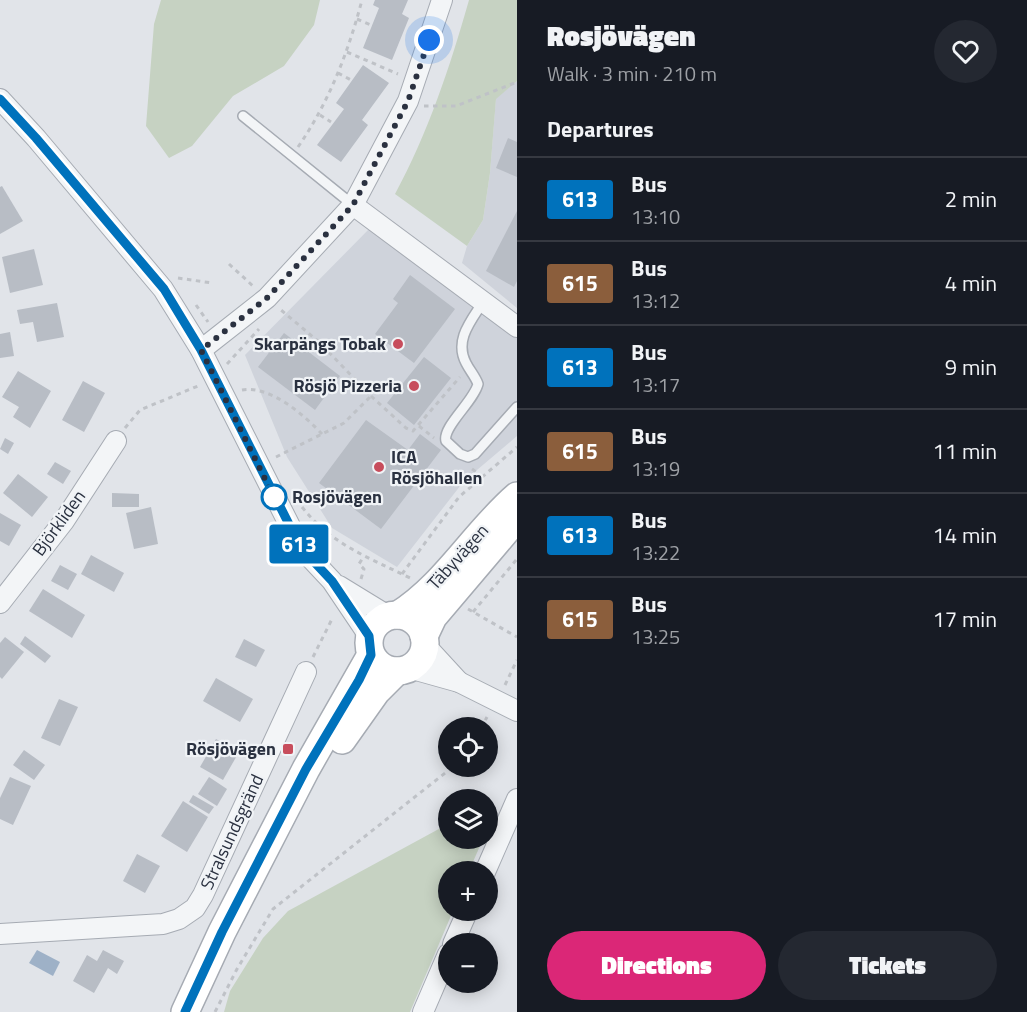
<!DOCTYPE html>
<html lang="en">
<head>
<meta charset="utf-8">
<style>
	body { margin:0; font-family:"Titillium Web",sans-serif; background:#242831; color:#f1f3f6; height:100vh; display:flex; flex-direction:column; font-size:22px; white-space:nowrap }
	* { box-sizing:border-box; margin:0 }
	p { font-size:20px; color:#9ea1a6 }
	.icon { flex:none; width:33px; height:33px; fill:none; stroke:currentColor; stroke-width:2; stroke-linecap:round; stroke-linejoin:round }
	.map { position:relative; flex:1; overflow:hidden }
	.side { display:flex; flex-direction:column; background:#171b24; width:510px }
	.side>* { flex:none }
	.badge { padding:0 12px; border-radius:4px; font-size:21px; line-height:39px }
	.fabs { position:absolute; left:438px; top:717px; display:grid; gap:12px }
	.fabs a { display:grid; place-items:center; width:60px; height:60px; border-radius:50%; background:#171b24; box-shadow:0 3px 15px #0003; font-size:30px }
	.you { position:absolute; width:30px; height:30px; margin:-15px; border:4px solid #fff; border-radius:50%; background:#1a73e8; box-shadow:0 0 0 9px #1a73e833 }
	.map>.badge { position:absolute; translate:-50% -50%; box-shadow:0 0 0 3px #fff }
	h2 { padding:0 30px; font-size:22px; line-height:54px }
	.round { display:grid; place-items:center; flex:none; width:63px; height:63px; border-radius:32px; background:#242831 }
	.head { display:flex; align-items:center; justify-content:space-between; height:102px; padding:0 30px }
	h1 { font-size:28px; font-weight:800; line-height:45px }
	.action { display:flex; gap:12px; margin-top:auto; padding:12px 30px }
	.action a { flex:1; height:69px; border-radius:36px; background:#db2777; color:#fff; font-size:24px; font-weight:800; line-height:69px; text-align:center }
	.action a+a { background:#242831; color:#f1f3f6 }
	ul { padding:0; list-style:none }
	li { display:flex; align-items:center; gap:18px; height:84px; padding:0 30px; border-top:2px solid #363941 }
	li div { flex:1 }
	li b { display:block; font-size:22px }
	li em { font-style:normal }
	li .badge { min-width:66px; font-weight:700; text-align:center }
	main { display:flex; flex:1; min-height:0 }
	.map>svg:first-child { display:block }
</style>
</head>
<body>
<main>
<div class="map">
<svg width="517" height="1012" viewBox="0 0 517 1012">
	<rect width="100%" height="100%" fill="#e1e4e9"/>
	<g fill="#cfd3db">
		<path d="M517 81V308L462 263 467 246 483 220 490 173 496 98Z"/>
		<path d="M372 226 517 338V436L464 481 397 567 332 528 287 457 245 355Z"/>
	</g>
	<g fill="#c6d2c2">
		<path d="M161 0H320L314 25 284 66 233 96 192 146 169 158 146 126 154 24Z"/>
		<path d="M469 0H517V81L496 99 490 173 483 220 467 246 395 194C428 133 450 67 469 0Z"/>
		<path d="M448 824V838L483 839 469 871 448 872V910L453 911 410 1012H224L230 991 263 938 288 911Z"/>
	</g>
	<path fill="#9eb1c7" d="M37 950 60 962 53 976 29 963Z"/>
	<g fill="#b8bdc5">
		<path d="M375 0H408L402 14 409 18 392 60 363 48 379 8 373 5Z"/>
		<path d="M363 65 389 83 362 120 368 125 341 162 317 145 344 109 336 103Z"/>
		<path d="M508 138 517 142V177L496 168Z"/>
		<path d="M2 186 23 221 0 234V187Z"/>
		<path d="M517 211V281L514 287 486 271Z"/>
		<path d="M34 249 43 285 10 293 2 257Z"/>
		<path d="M410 275 455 309 414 363 375 334 398 303 393 299Z"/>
		<path d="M57 303 64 337 37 342 33 322 20 324 17 310Z"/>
		<path d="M10 332 14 356 0 358V334Z"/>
		<path d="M284 333 340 376 315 410 258 367Z"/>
		<path d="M424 357 451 378 414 425 387 403Z"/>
		<path d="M18 371 51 391 30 428 13 417 19 407 2 397Z"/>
		<path d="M83 381 105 393 84 432 62 420Z"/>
		<path d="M366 420 408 450 420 434 441 450 381 529 319 483Z"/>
		<path d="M5 438 14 443 8 454 0 449Z"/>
		<path d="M55 462 71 471 63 484 47 474Z"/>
		<path d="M18 474 48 497 32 517 3 493Z"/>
		<path d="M112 493 139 494V507H112Z"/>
		<path d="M151 507 158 544 134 549 126 513Z"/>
		<path d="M0 513 21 525 9 546 0 541Z"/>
		<path d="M91 555 124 573 114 592 81 574Z"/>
		<path d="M60 565 77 574 68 590 51 581Z"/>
		<path d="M43 589 85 615 72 638 29 611Z"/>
		<path d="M25 636 51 656 45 663 20 644Z"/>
		<path d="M5 637 24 652 2 679 0 677V643Z"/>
		<path d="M244 639 265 650 256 667 235 657Z"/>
		<path d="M216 678 253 699 240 722 203 701Z"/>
		<path d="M59 699 78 707 60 746 41 738Z"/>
		<path d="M216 739 239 752 223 780 200 767Z"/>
		<path d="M24 750 45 765 34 780 13 765Z"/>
		<path d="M10 777 31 786 13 825 0 819V798Z"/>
		<path d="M209 777 227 789 217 806 198 794Z"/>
		<path d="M193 795 214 807 209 814 189 802Z"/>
		<path d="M183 801 208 817 187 852 161 836Z"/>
		<path d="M137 854 160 866 145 893 123 881Z"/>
		<path d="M103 950 124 961 117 974 108 968 94 993 73 981 87 955 97 961Z"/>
	</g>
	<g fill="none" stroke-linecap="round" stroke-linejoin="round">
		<g stroke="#a6abb3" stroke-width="12">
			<g id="service">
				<path d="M243 116 353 205"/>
				<path d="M483 302C471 321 454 340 466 363 470 371 475 376 478 384 474 401 442 427 446 441L460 454 468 457 475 454 517 407"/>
			</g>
		</g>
		<g stroke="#a6abb3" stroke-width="22">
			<g id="minor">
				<path d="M0 99 36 138 163 289 201 350 301 548 332 581 369 636"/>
				<path d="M353 205 517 327"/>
				<path d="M201 350 267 298 353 205 408 101 442 0"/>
				<path d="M339 586 388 616"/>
				<path d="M0 603 64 521 116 441"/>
				<path d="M425 645 459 682"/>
				<path d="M409 668 459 682 517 711"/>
				<path d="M485 872 517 799"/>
				<path d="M0 934 163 924 179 919 195 908 203 895 306 672"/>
				<path d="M453 944 468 910"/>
				<path d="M423 1012 448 954"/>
			</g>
		</g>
		<g stroke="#a6abb3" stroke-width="30">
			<g id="secondary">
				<path d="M398 615C445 586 475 532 517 496"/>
				<circle cx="397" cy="643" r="28"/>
				<path d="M424 636 433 617 517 518"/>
				<path d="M342 740 376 692 397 671"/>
				<path d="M185 1012 222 932 306 769 371 655"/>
			</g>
		</g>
		<g stroke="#bfc2c7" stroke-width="3" stroke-dasharray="4.5 4.5" stroke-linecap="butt">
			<path d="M357 19 371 25"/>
			<path d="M347 52 398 74"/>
			<path d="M338 73 351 80"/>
			<path d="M424 106H456L517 82"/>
			<path d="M320 115 331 122"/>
			<path d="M298 147C329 102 348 53 362 0"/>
			<path d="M229 264 253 286"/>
			<path d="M178 278 212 283"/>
			<path d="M196 305 208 322"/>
			<path d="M227 364 259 329"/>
			<path d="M242 390C270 385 304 415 322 434"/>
			<path d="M371 396 406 428 413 431 460 377"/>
			<path d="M419 426 434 438"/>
			<path d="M125 428 140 410 198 386"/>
			<path d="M276 457 344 423 371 396 319 342 281 310"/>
			<path d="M472 469 483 477"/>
			<path d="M302 507C332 545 368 557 410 578"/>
			<path d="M402 574 459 497 517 447"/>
			<path d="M361 579 364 569 359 564 364 556"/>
			<path d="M468 609 517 637"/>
			<path d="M473 612 517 559"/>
			<path d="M313 657 333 617"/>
			<path d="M505 685 517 660"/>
			<path d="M481 728 487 717"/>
			<path d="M215 1012 237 969 273 909 454 766"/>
		</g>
		<use href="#service" stroke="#f3f5f7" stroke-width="9"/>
		<use href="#minor" stroke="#f3f5f7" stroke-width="20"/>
		<use href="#secondary" stroke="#fff" stroke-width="27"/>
	</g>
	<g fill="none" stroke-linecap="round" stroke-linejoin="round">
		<g stroke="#fff" stroke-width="14">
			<path id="line" d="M0 99 36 138 164 289 201 350 301 548 332 581 369 636 371 655 359 680 306 769 222 932 185 1012"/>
		</g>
		<use href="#line" stroke="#0072bc" stroke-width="9"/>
		<path stroke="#2a3140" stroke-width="6" stroke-dasharray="0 10.8" d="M274 497 201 350 267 298 353 205 408 101 429 40"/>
	</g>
	<g fill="#c74d5c" stroke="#f0f3f6" stroke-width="2">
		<circle cx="398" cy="344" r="6"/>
		<circle cx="414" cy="386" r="6"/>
		<circle cx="379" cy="467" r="6"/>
		<rect x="282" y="743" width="12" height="12" rx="3"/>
	</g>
	<circle fill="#fff" stroke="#0072bc" stroke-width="3" cx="274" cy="497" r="12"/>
	<g text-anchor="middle" stroke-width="4.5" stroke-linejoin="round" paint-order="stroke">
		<g font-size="18" font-weight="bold" fill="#2a3140" stroke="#f0f3f6" text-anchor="end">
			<text x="386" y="350">Skarpängs Tobak</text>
			<text x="402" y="392">Rösjö Pizzeria</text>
			<text x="391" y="463" text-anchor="start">ICA<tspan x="391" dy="21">Rösjöhallen</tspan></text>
			<text x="276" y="755">Rösjövägen</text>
		</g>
		<g font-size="18" font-weight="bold" fill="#2a3140" stroke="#f0f3f6" text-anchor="start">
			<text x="292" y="503">Rosjövägen</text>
		</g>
		<g font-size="18" fill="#2a3140" stroke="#f0f3f6">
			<text transform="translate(59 523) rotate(-54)" y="6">Björkliden</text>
			<text transform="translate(458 557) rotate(-48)" y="6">Täbyvägen</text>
			<text transform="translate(232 832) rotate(-65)" y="6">Stralsundsgränd</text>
		</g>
	</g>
</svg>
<div class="fabs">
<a><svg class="icon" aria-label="locate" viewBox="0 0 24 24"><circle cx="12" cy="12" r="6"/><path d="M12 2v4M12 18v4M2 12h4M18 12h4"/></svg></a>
<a><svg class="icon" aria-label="layers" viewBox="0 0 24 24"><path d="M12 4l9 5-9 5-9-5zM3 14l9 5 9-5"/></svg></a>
<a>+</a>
<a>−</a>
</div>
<div class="you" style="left:429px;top:40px"></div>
<b class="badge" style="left:299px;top:544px;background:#0072bc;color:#fff">613</b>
</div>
<section class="side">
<div class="head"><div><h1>Rosjövägen</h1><p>Walk · 3 min · 210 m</p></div><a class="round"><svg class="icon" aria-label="heart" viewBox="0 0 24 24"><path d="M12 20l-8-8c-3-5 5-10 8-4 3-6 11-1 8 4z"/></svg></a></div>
<h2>Departures</h2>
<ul>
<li><span class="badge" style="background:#0072bc;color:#fff">613</span><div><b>Bus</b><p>13:10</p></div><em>2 min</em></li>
<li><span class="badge" style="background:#8b5e3c;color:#fff">615</span><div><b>Bus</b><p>13:12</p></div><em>4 min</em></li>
<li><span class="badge" style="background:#0072bc;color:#fff">613</span><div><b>Bus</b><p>13:17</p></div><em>9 min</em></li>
<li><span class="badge" style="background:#8b5e3c;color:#fff">615</span><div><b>Bus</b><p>13:19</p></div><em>11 min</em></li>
<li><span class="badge" style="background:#0072bc;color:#fff">613</span><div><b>Bus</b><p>13:22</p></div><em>14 min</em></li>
<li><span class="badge" style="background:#8b5e3c;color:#fff">615</span><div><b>Bus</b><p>13:25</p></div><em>17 min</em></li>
</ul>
<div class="action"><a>Directions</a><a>Tickets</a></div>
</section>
</main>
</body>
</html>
